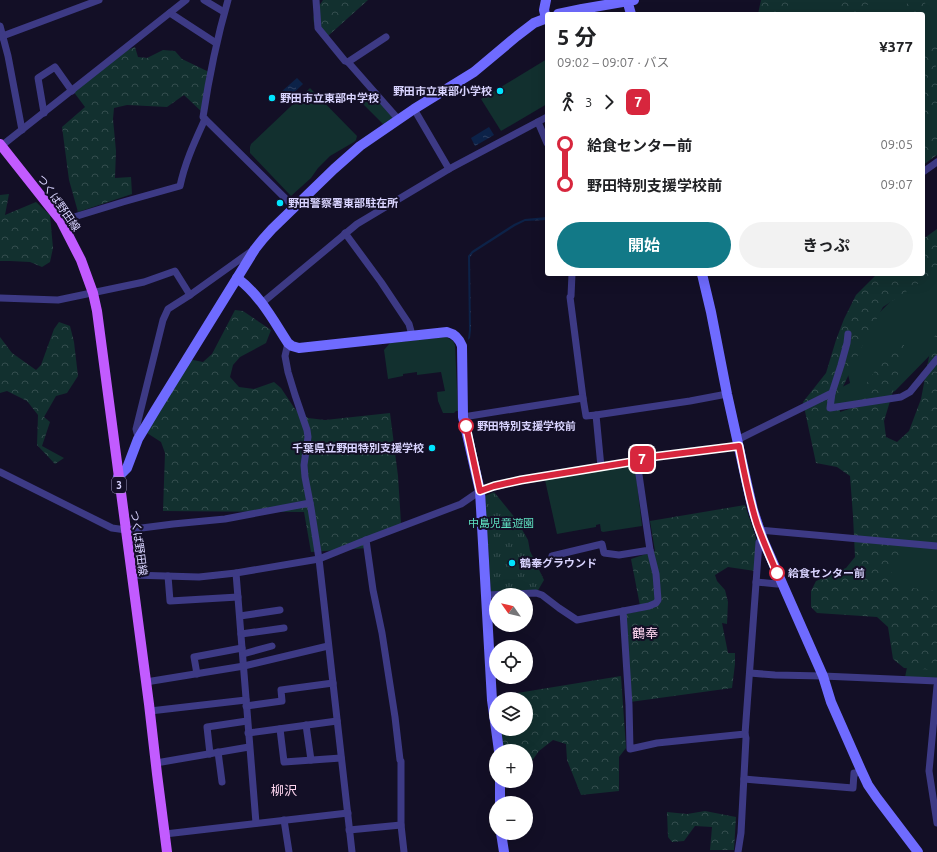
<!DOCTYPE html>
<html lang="ja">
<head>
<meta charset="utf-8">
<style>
	body { margin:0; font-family:Ubuntu,"Noto Sans JP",sans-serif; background:#f2f2f2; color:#202124; height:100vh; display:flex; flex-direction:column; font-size:15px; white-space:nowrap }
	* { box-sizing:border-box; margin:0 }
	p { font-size:13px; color:#757577 }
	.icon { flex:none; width:22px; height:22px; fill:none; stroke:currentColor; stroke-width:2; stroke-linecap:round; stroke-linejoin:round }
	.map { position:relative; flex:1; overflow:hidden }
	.sheet { position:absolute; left:545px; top:12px; width:380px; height:264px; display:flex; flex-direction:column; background:#fff; border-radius:4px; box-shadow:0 4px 16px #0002 }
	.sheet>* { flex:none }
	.badge { padding:0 8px; border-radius:6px; font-size:14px; line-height:26px }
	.needle { width:26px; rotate:304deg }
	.controls { position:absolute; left:489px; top:588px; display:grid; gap:8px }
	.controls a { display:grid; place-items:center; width:44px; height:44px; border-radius:50%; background:#fff; box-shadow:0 4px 16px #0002; font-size:20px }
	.map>.badge { position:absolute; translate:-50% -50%; box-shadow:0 0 0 2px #fff }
	.legs { display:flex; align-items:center; gap:6px; height:44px; padding:0 12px; font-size:13px }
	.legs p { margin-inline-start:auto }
	.summary { display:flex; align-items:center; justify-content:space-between; height:68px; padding:0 12px }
	h1 { font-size:22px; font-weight:700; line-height:30px }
	.primary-button { display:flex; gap:8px; margin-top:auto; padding:8px 12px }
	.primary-button a { flex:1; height:46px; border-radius:24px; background:#127987; color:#fff; font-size:16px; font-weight:700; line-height:46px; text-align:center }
	.primary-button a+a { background:#f2f2f2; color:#202124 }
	ul { padding:0 12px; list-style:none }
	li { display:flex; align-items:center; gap:14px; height:40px; font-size:15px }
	li i { display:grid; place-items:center; width:6px; height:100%; margin:0 5px; background:currentColor }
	li i::after { content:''; width:10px; height:10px; margin:-5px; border:3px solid; border-radius:50%; background:#fff }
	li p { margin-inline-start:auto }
	li:first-child i { background:linear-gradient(#0000 50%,currentColor 0) }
	li:last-child i { background:linear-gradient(currentColor 50%,#0000 0) }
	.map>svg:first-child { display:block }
</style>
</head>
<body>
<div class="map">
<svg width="937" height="852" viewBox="0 0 937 852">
	<defs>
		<pattern id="forest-crowns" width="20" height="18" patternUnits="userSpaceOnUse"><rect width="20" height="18" fill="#12302f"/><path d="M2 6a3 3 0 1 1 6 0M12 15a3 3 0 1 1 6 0" fill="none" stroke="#344d4e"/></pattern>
		<pattern id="park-tufts" width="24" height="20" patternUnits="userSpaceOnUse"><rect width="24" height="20" fill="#12302f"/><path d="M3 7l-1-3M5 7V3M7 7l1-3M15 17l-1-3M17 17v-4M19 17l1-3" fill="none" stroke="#344d4e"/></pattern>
		<pattern id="water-ripples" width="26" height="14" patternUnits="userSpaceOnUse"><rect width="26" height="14" fill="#0c2248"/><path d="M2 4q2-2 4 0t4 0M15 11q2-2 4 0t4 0" fill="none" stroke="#2f4163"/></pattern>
	</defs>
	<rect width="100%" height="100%" fill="#130f26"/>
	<g fill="#12302f">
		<path d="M775 0H937V152L923 164V14H770Z"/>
		<path d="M547 59V104L501 131 481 99Z"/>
		<path d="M310 88 357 136 356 140 354 142 330 156 318 168 311 178 291 196 250 153V147L251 144Z"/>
		<path d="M372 94 395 119 385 126 362 103 370 95Z"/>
		<path d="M937 255V348L895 391 884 397 845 404 820 398 850 383 844 357 851 341 918 274H923Z"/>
		<path d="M446 337 453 341 455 345 458 411H456L454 413H443L438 401 437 392 445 391 441 372 417 375V372L403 374V376L388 379 384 350 390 343Z"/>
		<path d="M633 464 635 466 642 526 603 532 601 531 600 524 596 525V527L557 534 545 480Z"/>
		<path d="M865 540 937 546V680L905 677 919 608 860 581Z"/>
	</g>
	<g fill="url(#forest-crowns)">
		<path d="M323 0H368L328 36 318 33C310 16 313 15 323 0Z"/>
		<path d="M761 0H790L785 14H758Z"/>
		<path d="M845 0H873L857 14H835Z"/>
		<path d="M913 0H923L928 8 923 14H895L910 1Z"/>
		<path d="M937 32V65L923 84V49Z"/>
		<path d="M135 47 138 57 147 58 163 50 175 51 182 59 209 72 203 113 184 95 167 107 127 105 114 108 113 119 116 151 115 178 131 177 132 194 78 212 69 180 62 127 85 107 73 91 125 51Z"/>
		<path d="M937 80V113L926 115 923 110 924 90Z"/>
		<path d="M937 134V155L923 165V147Z"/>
		<path d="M9 194 5 215 36 202 50 215 53 248 50 262 42 267 30 262 10 261H0V195Z"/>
		<path d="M937 229V268L925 279 883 307 865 340 841 391 840 412 849 409 894 343 904 344V355L884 421 886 437 897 442 909 431 921 399 932 341 937 332V545L902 552 891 565 893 586 937 591V670L904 668 893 659 888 627 877 617 817 613 811 607V591L816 581 846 568 855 557 853 516 850 476 837 467 816 463 803 402 826 373 836 340 844 319 856 295 877 274H923V239Z"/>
		<path d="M235 310 243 311 271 330 266 343 240 357 233 365 230 377 239 387 254 389 274 382 281 388 295 409 308 418 325 420 390 413 398 476 401 523 399 525 368 538V548L311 552 304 512 163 511 165 453 161 442 147 433 183 358 203 362 212 354Z"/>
		<path d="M59 322 70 326 74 342 78 376 67 393 56 396 44 417 50 422 42 446 64 458 55 464 37 445 38 415 27 401 7 391 0 393V337L12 353 36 370 41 365 54 329Z"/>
		<path d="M745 505 756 538 755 571 728 567 715 575 717 581 725 590 728 602 727 624 722 623 728 653H735V664L732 688 630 702 625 614 641 611 631 559 655 551 650 521Z"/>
		<path d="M621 676 626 748 619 757V791L581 795 567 760 566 744 553 740 539 751 526 769V751H500L497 729H526V699H496L493 697Z"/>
		<path d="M705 811 736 817 734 850H710L712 827 695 826 684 841 672 842 668 837 667 812 687 814Z"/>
	</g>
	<path fill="url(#park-tufts)" d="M494 492 516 519 528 540 530 551 544 580 537 592 491 593 485 496Z"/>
	<g fill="url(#water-ripples)">
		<path d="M297 78 303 84 287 99 281 92Z"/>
		<path d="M489 127 494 135 475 146 471 138Z"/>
		<path d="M547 217V220L525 221 515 226 473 253 470 257 471 330 470 338 468 340 469 330 468 256 472 251 514 224 525 219Z"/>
	</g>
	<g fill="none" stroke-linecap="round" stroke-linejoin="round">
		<g stroke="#3d3a85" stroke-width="7">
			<path d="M204 0 224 12"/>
			<path d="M316 0 318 28 345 61 348 62 399 120"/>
			<path d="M170 13 216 43"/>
			<path d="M0 26 8 56 22 130"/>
			<path d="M0 37 99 0"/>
			<path d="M348 62 386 37"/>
			<path d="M414 109 449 169"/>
			<path d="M44 113 38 78 55 67 72 91"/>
			<path d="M205 119 294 207"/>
			<path d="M538 122 547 143"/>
			<path d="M0 147 186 0"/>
			<path d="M923 172 937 162"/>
			<path d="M61 221 123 202 180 186C185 162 195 141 205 119L203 117C209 77 217 38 228 0"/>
			<path d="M345 233 381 282 409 324 412 335"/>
			<path d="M572 274 571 296 570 297 583 398 586 416 596 415 601 467"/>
			<path d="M0 298 58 300 144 282 175 271 190 295"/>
			<path d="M262 303 357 224 449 169 547 117"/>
			<path d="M848 334 847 343 841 365 832 393 830 408 901 397 910 392 937 359"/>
			<path d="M288 343 285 356 288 372 295 395 307 430 308 437 304 465 305 477 311 508 319 559 352 852"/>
			<path d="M596 415 690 401 727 394"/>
			<path d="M463 417 583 398"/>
			<path d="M140 436 137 433 136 429 163 320 168 309 190 295 253 250"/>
			<path d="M737 440 832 393"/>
			<path d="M0 472 112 528 126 530 173 524 225 519 310 503"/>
			<path d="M760 530 937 546"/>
			<path d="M366 540 373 590 382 633 395 717 400 760 401 761V825L404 852"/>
			<path d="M552 556 602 544 604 553 619 555 650 550 637 461"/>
			<path d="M236 573 256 823"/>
			<path d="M132 575 199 577 236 573 319 559 366 540 461 504 480 491 494 487 521 480 637 461 651 457 739 446"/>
			<path d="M168 576 170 601 238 597"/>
			<path d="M756 582 777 584 781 582"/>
			<path d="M487 595 536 593 542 595 559 608 577 620 649 606 656 603 658 600 656 574 650 550"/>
			<path d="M623 611 629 705 630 749 657 743 745 734 759 542 763 540"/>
			<path d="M240 616 280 610"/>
			<path d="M241 634 284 628"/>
			<path d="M243 654 272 646"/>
			<path d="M750 673 775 675 823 676 937 681"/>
			<path d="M197 674 194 657 242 648"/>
			<path d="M146 682 244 666 328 646"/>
			<path d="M937 686 929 771 937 823"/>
			<path d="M246 706 282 701 281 690 333 683"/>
			<path d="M150 711 246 700"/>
			<path d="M306 725 311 760"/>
			<path d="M280 729 284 762 341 758"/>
			<path d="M248 733 337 721"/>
			<path d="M218 752 222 782"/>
			<path d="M210 754 207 727 247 721"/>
			<path d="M156 763 249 747"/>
			<path d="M744 779 853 788 854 773H857L861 770"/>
			<path d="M284 820 289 852"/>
			<path d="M349 830 401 825"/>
			<path d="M165 834 348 813"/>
			<path d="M738 852 741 833 746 738 745 734"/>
		</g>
		<g stroke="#6f6bff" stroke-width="10">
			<path d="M546 0 544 10 546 18"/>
			<path d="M627 0 631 14"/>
			<path d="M558 14 582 9 634 0"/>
			<path d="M702 274 711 312 727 394 747 484 753 510 763 540 823 676 831 702 861 770 868 785 877 798 918 852"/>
			<path d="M237 278C260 295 273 320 288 343L292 346 299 348 447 332C455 334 459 338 462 346L463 417 480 491 492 700 499 751"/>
			<path d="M118 477 127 468 138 439 156 409 255 249 263 239 272 229 334 169 360 146 414 109 474 72 517 36 534 23 547 18"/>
			<path d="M500 781V803"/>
			<path d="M501 833 504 852"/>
		</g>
		<path stroke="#c25bff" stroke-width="10" d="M0 144 49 206 61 221 81 260 93 293 97 311 149 704 157 774 167 852"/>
	</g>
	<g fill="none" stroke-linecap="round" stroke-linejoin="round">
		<g stroke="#fff" stroke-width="9">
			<path id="line-1" d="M466 426 480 491 494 486 521 480 637 461 651 457 739 446C744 472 749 499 757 524 763 541 770 557 777 573"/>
		</g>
		<use href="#line-1" stroke="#d7263d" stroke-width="6"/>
	</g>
	<g fill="#00e5ff" stroke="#130f26" stroke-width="1.5">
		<circle cx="500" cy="91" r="4"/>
		<circle cx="272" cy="98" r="4"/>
		<circle cx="280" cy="203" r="4"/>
		<circle cx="432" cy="448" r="4"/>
		<circle cx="512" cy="563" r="4"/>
	</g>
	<g fill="#fff" stroke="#d7263d" stroke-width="2">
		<circle cx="466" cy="426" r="7"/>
		<circle cx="777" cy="573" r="7"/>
	</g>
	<g text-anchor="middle" stroke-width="4" stroke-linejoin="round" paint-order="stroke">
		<rect fill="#130f26" stroke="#9e99be" stroke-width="1" x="112" y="477" width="14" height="16" rx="3"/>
		<g font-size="10" font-weight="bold" fill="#d9d4ff">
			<text x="119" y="489">3</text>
		</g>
		<g font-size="11" font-weight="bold" fill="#d9d4ff" stroke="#130f26" text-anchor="start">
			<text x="492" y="95" text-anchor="end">野田市立東部小学校</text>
			<text x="280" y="102">野田市立東部中学校</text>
			<text x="288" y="207">野田警察署東部駐在所</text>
			<text x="424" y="452" text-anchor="end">千葉県立野田特別支援学校</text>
			<text x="520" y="567">鶴奉グラウンド</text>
		</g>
		<g font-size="11" fill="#d9d4ff" stroke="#130f26">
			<text transform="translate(59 203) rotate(55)" y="4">つくば野田線</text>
			<text transform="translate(139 543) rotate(82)" y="4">つくば野田線</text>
		</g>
		<g font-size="11" font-weight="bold" fill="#d9d4ff" stroke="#130f26" text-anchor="start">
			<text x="477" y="430">野田特別支援学校前</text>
			<text x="788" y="577">給食センター前</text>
		</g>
		<g font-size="11" fill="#5fe0c0" stroke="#130f26">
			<text x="501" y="527">中島児童遊園</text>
		</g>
		<g font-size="13" fill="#ffd6f0" stroke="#130f26">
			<text x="645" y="638">鶴奉</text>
			<text x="284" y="795">柳沢</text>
		</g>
	</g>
</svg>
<div class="controls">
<a><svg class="needle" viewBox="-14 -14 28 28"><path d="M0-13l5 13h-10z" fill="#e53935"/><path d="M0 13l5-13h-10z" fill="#757577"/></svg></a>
<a><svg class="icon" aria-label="locate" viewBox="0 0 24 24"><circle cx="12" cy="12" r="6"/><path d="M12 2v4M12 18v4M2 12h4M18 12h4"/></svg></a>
<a><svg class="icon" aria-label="layers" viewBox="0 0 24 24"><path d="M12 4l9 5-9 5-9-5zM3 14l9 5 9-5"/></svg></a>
<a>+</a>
<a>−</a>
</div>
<b class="badge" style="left:642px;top:459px;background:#d7263d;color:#fff">7</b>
<section class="sheet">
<div class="summary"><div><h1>5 分</h1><p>09:02 – 09:07 · バス</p></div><b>¥377</b></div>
<div class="legs"><svg class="icon" aria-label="walk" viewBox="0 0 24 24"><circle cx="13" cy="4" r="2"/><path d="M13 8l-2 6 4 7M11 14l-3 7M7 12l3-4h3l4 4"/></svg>3<svg class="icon" aria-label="forward" viewBox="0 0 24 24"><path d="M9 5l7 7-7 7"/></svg><b class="badge" style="background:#d7263d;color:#fff">7</b></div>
<ul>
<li><i style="color:#d7263d"></i><b>給食センター前</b><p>09:05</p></li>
<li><i style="color:#d7263d"></i><b>野田特別支援学校前</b><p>09:07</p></li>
</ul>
<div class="primary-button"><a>開始</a><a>きっぷ</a></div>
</section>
</div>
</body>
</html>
